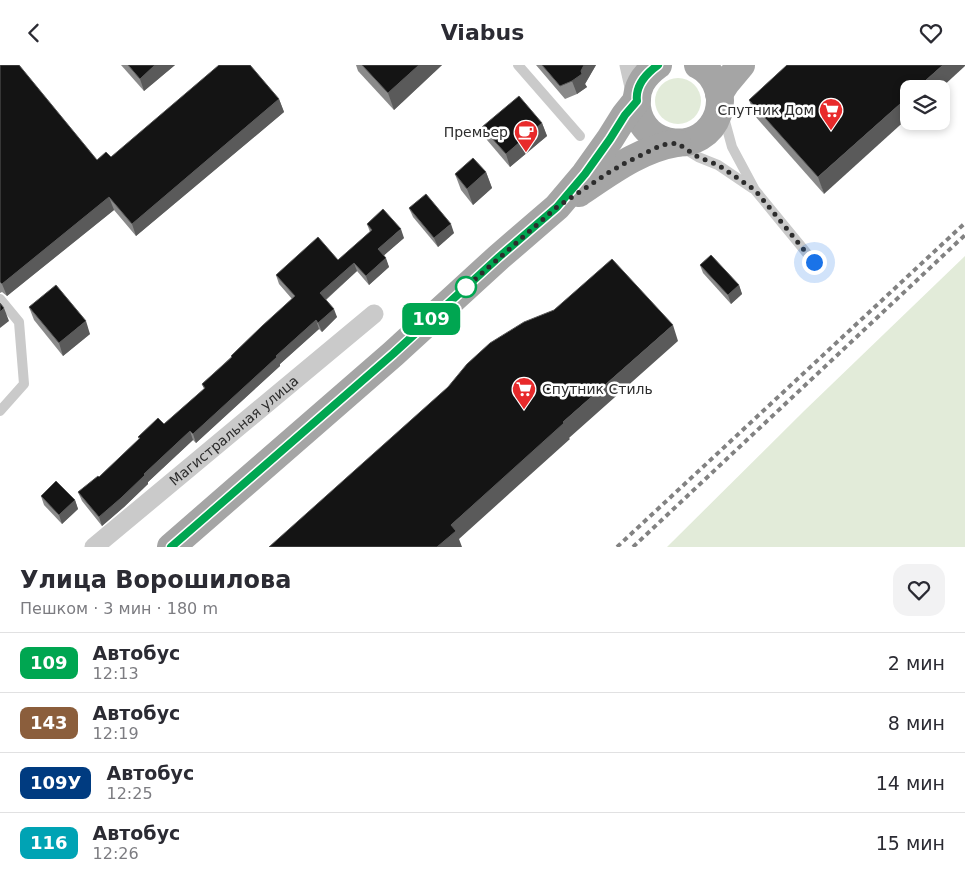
<!DOCTYPE html>
<html lang="ru">
<head>
<meta charset="utf-8">
<style>
	body { margin:0; font-family:"DejaVu Sans",sans-serif; background:#f2f2f3; color:#2b2b33; height:100vh; display:flex; flex-direction:column; font-size:19px; white-space:nowrap }
	* { box-sizing:border-box; margin:0 }
	p { font-size:16px; color:#7c7c81 }
	.icon { flex:none; width:28px; height:28px; fill:none; stroke:currentColor; stroke-width:2; stroke-linecap:round; stroke-linejoin:round }
	.map { position:relative; height:482px; overflow:hidden }
	.panel { display:flex; flex-direction:column; background:#fff; flex:1 }
	.panel>* { flex:none }
	.badge { padding:0 10px; border-radius:8px; font-size:18px; line-height:32px }
	.tools { position:absolute; left:900px; top:15px; display:grid; gap:10px }
	.tools a { display:grid; place-items:center; width:50px; height:50px; border-radius:10px; background:#fff; box-shadow:0 2px 8px #0003; font-size:25px }
	.you { position:absolute; width:25px; height:25px; margin:-12px; border:4px solid #fff; border-radius:50%; background:#1a73e8; box-shadow:0 0 0 8px #1a73e833 }
	.map>.badge { position:absolute; translate:-50% -50%; box-shadow:0 0 0 2px #fff }
	.round { display:grid; place-items:center; flex:none; width:52px; height:52px; border-radius:15px; background:#f2f2f3 }
	.overview { display:flex; align-items:center; justify-content:space-between; height:85px; padding:0 20px }
	h1 { font-size:24px; font-weight:800; line-height:38px }
	ul { padding:0; list-style:none }
	li { display:flex; align-items:center; gap:15px; height:60px; padding:0 20px; border-top:1px solid #e1e1e2 }
	li div { flex:1 }
	li b { display:block; font-size:19px }
	li em { font-style:normal }
	li .badge { min-width:55px; font-weight:700; text-align:center }
	header { display:flex; justify-content:space-between; align-items:center; height:65px; padding:0 20px; background:#fff; font-size:22px; font-weight:800 }
	.map>svg:first-child { display:block }
</style>
</head>
<body>
<header><svg class="icon" aria-label="back" viewBox="0 0 24 24"><path d="M15 5l-7 7 7 7"/></svg>Viabus<svg class="icon" aria-label="heart" viewBox="0 0 24 24"><path d="M12 20l-8-8c-3-5 5-10 8-4 3-6 11-1 8 4z"/></svg></header>
<div class="map">
<svg width="965" height="482" viewBox="0 0 965 482">
	<rect width="100%" height="100%" fill="#fff"/>
	<g fill="#e2ebd9">
		<circle cx="678" cy="36" r="23"/>
		<path d="M965 191V482H667L804 346Z"/>
	</g>
	<g fill="none" stroke-linecap="round" stroke-linejoin="round">
		<g stroke="#cacaca" stroke-width="10">
			<path d="M518 0 580 71"/>
			<path d="M723 49 732 82 755 125 814 197"/>
			<path d="M683 83 698 92 718 100 752 123"/>
			<path d="M0 234 19 257 24 319 0 346"/>
		</g>
		<g stroke="#cacaca" stroke-width="19">
			<path d="M629 0 636 31"/>
			<path id="s1" d="M94 482 374 249"/>
		</g>
		<g stroke="#a5a5a5" stroke-width="28">
			<path d="M658 0C643 11 635 23 637 42 642 85 704 91 718 49 720 42 721 35 719 27 716 16 709 5 698 0"/>
			<path d="M719 29 726 18 741 0"/>
			<path d="M579 128C609 108 640 84 677 78"/>
			<path d="M171 482 393 289 499 192 557 142 585 109 610 74 625 50 637 35"/>
		</g>
		<g stroke="#828282" stroke-width="4" stroke-dasharray="5 4" stroke-linecap="butt">
			<path d="M617 482 965 158"/>
			<path d="M633 482 965 170"/>
		</g>
	</g>
	<g fill="#8a8a8a">
		<path d="M0 0 97 95 111 92 279 34 284 47 136 171 114 145 7 231 2 227 0 228Z"/>
		<path d="M121 0H175L144 26Z"/>
		<path d="M356 0H442L394 45 358 6Z"/>
		<path d="M536 0H596L585 19 587 22 577 29 565 34Z"/>
		<path d="M787 0 824 129 755 51 749 35Z"/>
		<path d="M542 58 547 71 510 102 487 75 482 62Z"/>
		<path d="M486 107 492 123 473 140 461 125 455 109Z"/>
		<path d="M409 143 454 168 438 182 413 152Z"/>
		<path d="M367 159 404 173 384 190 389 202 369 220 357 206 326 235 337 252 322 267 319 264 280 299V301L196 378 193 375 148 417V419L124 442 102 461 82 436 78 427 99 412 139 374 138 372 164 359 204 324 202 319 231 292V291L292 234 279 219 276 210 338 195 370 167Z"/>
		<path d="M700 200 739 220 742 229 731 239 703 208Z"/>
		<path d="M29 242 90 269 63 291 34 255Z"/>
		<path d="M41 431 75 435 78 444 62 459 44 440Z"/>
	</g>
	<g fill="#5a5a5a">
		<path d="M155 0H175L144 26 140 14Z"/>
		<path d="M419 0H442L394 45 388 28Z"/>
		<path d="M584 0H596L585 19 587 22 577 29 572 16 581 6Z"/>
		<path d="M943 0H965V1L940 24H916Z"/>
		<path d="M909 31V52L824 129 818 112Z"/>
		<path d="M279 34 284 47 136 171 132 159Z"/>
		<path d="M542 58 547 71 510 102 506 89Z"/>
		<path d="M486 107 492 123 473 140 467 124Z"/>
		<path d="M109 132 114 145 7 231 2 219Z"/>
		<path d="M451 159 454 168 438 182 434 173Z"/>
		<path d="M401 164 404 173 381 193 378 184Z"/>
		<path d="M386 193 389 202 369 220 366 211Z"/>
		<path d="M354 198 357 206 323 237 320 228Z"/>
		<path d="M739 220 742 229 731 239 728 230Z"/>
		<path d="M4 243 9 256 0 263V247Z"/>
		<path d="M334 244 337 252 322 267 318 258Z"/>
		<path d="M316 255 319 264 280 299V301L196 378 193 369 276 291Z"/>
		<path d="M86 256 90 269 63 291 59 278Z"/>
		<path d="M673 260 678 276 569 373 570 374 459 474 462 482H437L451 460 563 357Z"/>
		<path d="M190 366 193 375 148 417V419L124 442 102 461 99 452 144 409Z"/>
		<path d="M75 435 78 444 62 459 59 450Z"/>
	</g>
	<g fill="#141414" stroke="#5a5a5a">
		<path d="M0 0H19L97 95 106 87 111 92 219 0H250L279 34 132 159 109 132 2 219 0 217Z"/>
		<path d="M128 0H155L140 14Z"/>
		<path d="M362 0H419L388 28Z"/>
		<path d="M542 0H584L581 6 582 9 572 16 560 21Z"/>
		<path d="M787 0H943L916 24H909V31L818 112 749 35Z"/>
		<path d="M519 31 542 58 506 89 482 62Z"/>
		<path d="M473 93 486 107 467 124 455 109Z"/>
		<path d="M426 129 451 159 434 173 409 143Z"/>
		<path d="M383 144 401 164 378 184 386 193 366 211 354 198 320 228 334 244 318 258 316 255 276 291 277 292 193 369 190 366 144 409 145 410 121 433 99 452 78 427 98 411 99 412 140 373 138 372 158 353 164 359 205 323 202 319 232 292 231 291 262 261 295 231 276 210 318 172 338 195 372 165 367 159Z"/>
		<path d="M711 190 739 220 728 230 700 200Z"/>
		<path d="M612 194 673 260 563 357 564 358 451 460 456 466 437 482H269L448 322 467 299 490 278 524 257 554 245Z"/>
		<path d="M56 220 86 256 59 278 29 242Z"/>
		<path d="M0 238 4 243 0 247Z"/>
		<path d="M56 416 75 435 59 450 41 431Z"/>
	</g>
	<g fill="none" stroke-linecap="round" stroke-linejoin="round">
		<g stroke="#fff" stroke-width="11">
			<path id="line" d="M171 482 393 289 499 192 557 142 585 109 610 74 625 50 637 36C635 20 647 8 658 0"/>
		</g>
		<use href="#line" stroke="#00a651" stroke-width="8"/>
		<path stroke="#2d2d2d" stroke-width="5" stroke-dasharray="0 9" d="M466 222 464 224 557 142 611 106 627 97 662 80 677 78 698 92 718 100 755 125 814 197"/>
	</g>
	<defs>
		<g id="supermarket-pin" transform="scale(1.25)"><path d="M0 17L-7.5 6A9.5 9.5 0 1 1 7.5 6Z" fill="#e82a2b" stroke="#fff"/><path d="M-6-5.5h2.5l.6 2H6L4.5 2H-2.5L-4.4-4H-6ZM-1.5 3.2a1.3 1.3 0 1 0 .1 0ZM3 3.2a1.3 1.3 0 1 0 .1 0Z" fill="#fff"/></g>
		<g id="cafe-pin" transform="scale(1.25)"><path d="M0 17L-7.5 6A9.5 9.5 0 1 1 7.5 6Z" fill="#e82a2b" stroke="#fff"/><path d="M-5.5-4.5H6V0H3Q3 3.5 0 3.5H-2.5Q-5.5 3.5-5.5 0ZM3-3.2v2h1.7v-2ZM-6 4.5H4V6H-6Z" fill="#fff"/></g>
	</defs>
	<g fill-rule="evenodd">
		<use href="#supermarket-pin" x="831" y="45"/>
		<use href="#cafe-pin" x="526" y="67"/>
		<use href="#supermarket-pin" x="524" y="324"/>
	</g>
	<circle fill="#fff" stroke="#00a651" stroke-width="2.5" cx="466" cy="222" r="10"/>
	<g text-anchor="middle" stroke-width="5" stroke-linejoin="round" paint-order="stroke">
		<g font-size="14" fill="#2d2d2d" stroke="#fff" text-anchor="end">
			<text x="814" y="50">Спутник Дом</text>
			<text x="508" y="72">Премьер</text>
			<text x="542" y="329" text-anchor="start">Спутник Стиль</text>
		</g>
		<g font-size="14" fill="#2d2d2d" stroke="#fff">
			<text dy="5" stroke="none"><textPath href="#s1" startOffset="182">Магистральная улица</textPath></text>
		</g>
	</g>
</svg>
<div class="tools">
<a><svg class="icon" aria-label="layers" viewBox="0 0 24 24"><path d="M12 4l9 5-9 5-9-5zM3 14l9 5 9-5"/></svg></a>
</div>
<div class="you" style="left:814px;top:197px"></div>
<b class="badge" style="left:431px;top:254px;background:#00a651;color:#fff">109</b>
</div>
<section class="panel">
<div class="overview"><div><h1>Улица Ворошилова</h1><p>Пешком · 3 мин · 180 m</p></div><a class="round"><svg class="icon" aria-label="heart" viewBox="0 0 24 24"><path d="M12 20l-8-8c-3-5 5-10 8-4 3-6 11-1 8 4z"/></svg></a></div>
<ul>
<li><span class="badge" style="background:#00a651;color:#fff">109</span><div><b>Автобус</b><p>12:13</p></div><em>2 мин</em></li>
<li><span class="badge" style="background:#8b5e3c;color:#fff">143</span><div><b>Автобус</b><p>12:19</p></div><em>8 мин</em></li>
<li><span class="badge" style="background:#003b80;color:#fff">109У</span><div><b>Автобус</b><p>12:25</p></div><em>14 мин</em></li>
<li><span class="badge" style="background:#00a3b4;color:#fff">116</span><div><b>Автобус</b><p>12:26</p></div><em>15 мин</em></li>
</ul>
</section>
</body>
</html>
